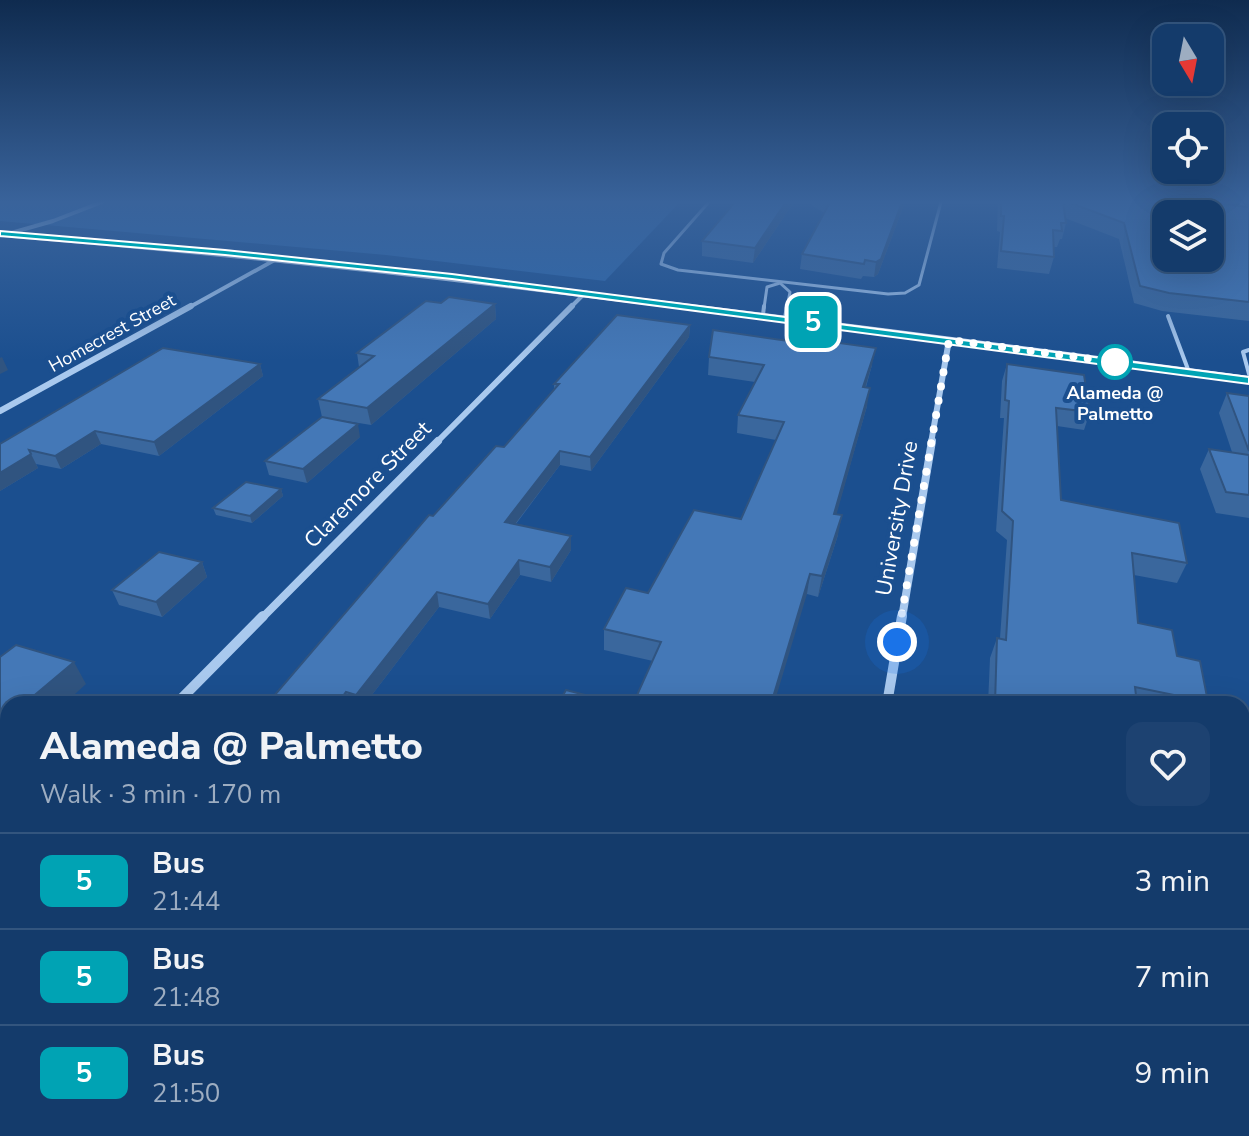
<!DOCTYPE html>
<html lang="en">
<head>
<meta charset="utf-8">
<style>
	body { margin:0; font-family:"Nunito Sans",sans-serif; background:#1d4271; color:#f1f3f6; height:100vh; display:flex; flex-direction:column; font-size:30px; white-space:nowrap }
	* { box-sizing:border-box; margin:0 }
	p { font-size:26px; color:#9dadc1 }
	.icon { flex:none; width:44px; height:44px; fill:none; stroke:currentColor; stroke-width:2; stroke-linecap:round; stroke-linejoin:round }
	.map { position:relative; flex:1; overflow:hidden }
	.panel { position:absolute; left:0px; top:696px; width:1250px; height:440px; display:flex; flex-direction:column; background:#143b6b; border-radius:24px 24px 0 0; box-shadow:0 8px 32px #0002,0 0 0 2px #33557e }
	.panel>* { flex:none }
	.badge { padding:0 16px; border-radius:12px; font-size:28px; line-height:52px }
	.needle { width:52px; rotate:170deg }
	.buttons { position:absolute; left:1152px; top:24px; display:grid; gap:16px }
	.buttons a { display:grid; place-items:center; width:72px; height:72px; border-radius:16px; background:#143b6b; box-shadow:0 8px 32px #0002,0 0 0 2px #33557e; font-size:40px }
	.you { position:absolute; width:40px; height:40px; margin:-20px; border:6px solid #fff; border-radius:50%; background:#1a73e8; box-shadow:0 0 0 12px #1a73e833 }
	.map>.badge { position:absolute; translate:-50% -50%; box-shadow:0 0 0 4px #fff }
	.round { display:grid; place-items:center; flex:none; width:84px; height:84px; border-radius:16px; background:#1d4271 }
	.summary { display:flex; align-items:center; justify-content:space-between; height:136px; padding:0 40px }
	h1 { font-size:38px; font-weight:800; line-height:60px }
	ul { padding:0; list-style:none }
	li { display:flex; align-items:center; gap:24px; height:96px; padding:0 40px; border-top:2px solid #33557e }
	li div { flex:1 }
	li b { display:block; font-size:30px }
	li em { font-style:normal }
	li .badge { min-width:88px; font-weight:700; text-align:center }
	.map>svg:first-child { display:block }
</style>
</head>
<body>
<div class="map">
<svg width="1249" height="1136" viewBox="0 0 1249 1136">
	<rect width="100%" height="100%" fill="#1b4f8f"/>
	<path fill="#2e69ad" d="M0 202H680L605 281 386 255 0 221Z"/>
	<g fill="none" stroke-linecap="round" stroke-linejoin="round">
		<g stroke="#a9c9ee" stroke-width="3">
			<path d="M709 202 664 253 661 264 678 270 888 294 905 293 919 285 941 202"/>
			<path d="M1240 202 1249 212"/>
			<path d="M764 308 767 287 780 283 790 292 787 308"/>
		</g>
		<g stroke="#a9c9ee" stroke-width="4">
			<path d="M763 315 764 306"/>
			<path d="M1168 316 1189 372"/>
			<path d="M785 318 787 306"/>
			<path d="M1249 350 1243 352 1249 374"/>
		</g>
		<g stroke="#a9c9ee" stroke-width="4">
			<path d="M0 236 53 221 102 202"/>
			<path d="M188 308 280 257"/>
			<path d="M570 308 586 292"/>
		</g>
		<g stroke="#a9c9ee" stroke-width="6">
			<path d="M0 411 191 306"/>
			<path d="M436 443 572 306"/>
			<path d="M931 443 949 340"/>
		</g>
		<g stroke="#a9c9ee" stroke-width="8">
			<path d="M262 618 438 441"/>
			<path d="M902 618 932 441"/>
		</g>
		<g stroke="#a9c9ee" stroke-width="10">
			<path d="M176 704 263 616"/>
			<path d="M887 704 902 616"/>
		</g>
		<g stroke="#a9c9ee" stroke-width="13">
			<path d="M0 881 8 873"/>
			<path d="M812 1136 813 1128"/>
		</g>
		<path fill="#d6e6fa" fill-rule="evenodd" d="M0 231C418 266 833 321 1249 376V384C833 328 418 271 0 237Z"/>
	</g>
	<g fill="#3a679d">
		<path d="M794 202 753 263 702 256V241Z"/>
		<path d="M807 202H905L878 274 874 277 863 276 861 279 800 269 802 254 824 213Z"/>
		<path d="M998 202H1206L1249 207V321L1162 311 1134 303 1119 239 1065 218 1066 223 1062 239H1060L1057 247H1054V257L1049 274 997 268 1000 232 997 231Z"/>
		<path d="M441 303 495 304 496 319 371 425 322 417 318 399 359 367 357 353Z"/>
		<path d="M690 325 689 337 591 471 560 465 516 524 571 536V550L551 582 520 575 490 619 439 607 365 704H267L433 516 504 447 554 389V384Z"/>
		<path d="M709 357 872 365 866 387 867 406 836 514 838 535 818 597 807 594 653 661 604 650V629L741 519 776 440 737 433 738 415 755 382 708 375Z"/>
		<path d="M260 364 263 376 159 456 101 444 61 469 36 464 38 468 0 491V444Z"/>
		<path d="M1007 364 1090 412 1084 430 1057 426 1061 500 1187 563 1177 583 1134 575 1138 623 1177 656 1208 702 1207 704H988L990 658 997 638H1000L1007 540 996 531 1004 418H1000L1002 381Z"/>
		<path d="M1227 393 1249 396V518L1216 513 1200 469 1209 449 1232 452 1219 413Z"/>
		<path d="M360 437 307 483 269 475 265 461Z"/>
		<path d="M281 489 283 496 252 523 216 515 213 508Z"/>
		<path d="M202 562 207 577 162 617 119 605 112 590Z"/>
		<path d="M1242 950 1249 983V1038L1242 1046Z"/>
		<path d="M970 1128H1025L1038 1133V1128H1221L1222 1136H1100L1092 1133V1136H967Z"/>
	</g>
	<g fill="#305480">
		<path d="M786 202H794L753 263 755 248Z"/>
		<path d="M902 202H905L878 274 874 277 876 262Z"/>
		<path d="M495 304 496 319 371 425 367 408Z"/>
		<path d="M690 325 689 337 591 471 590 457Z"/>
		<path d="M876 348 872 365 860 405 863 387Z"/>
		<path d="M2 357 8 370 0 374V358Z"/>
		<path d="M260 364 263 376 159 456 154 442Z"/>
		<path d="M870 388 867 406 831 534 834 514Z"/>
		<path d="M358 424 360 437 307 483 303 469Z"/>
		<path d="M95 431 101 444 61 469 55 456Z"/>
		<path d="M560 451V465L506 536 505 522Z"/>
		<path d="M31 454 38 468 0 491V473Z"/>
		<path d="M281 489 283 496 252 523 250 516Z"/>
		<path d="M842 515 838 535 818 597 822 576Z"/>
		<path d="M571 536V550L551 582 550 567Z"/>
		<path d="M519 560 520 575 490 619 488 604Z"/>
		<path d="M202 562 207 577 162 617 156 602Z"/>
		<path d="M810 574 807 594 774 704H771Z"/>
		<path d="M437 592 439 607 365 704H359L356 695Z"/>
		<path d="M74 662 86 684 64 704H24Z"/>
		<path d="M346 692 350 704H337Z"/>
		<path d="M8 718V754L0 761V725Z"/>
		<path d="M10 1128H46L40 1136H7L5 1134Z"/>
		<path d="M417 1128H428L424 1136H413Z"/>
		<path d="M652 1128H657L655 1136H650Z"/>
	</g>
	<g fill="#4478b7" stroke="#305480" stroke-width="2" fill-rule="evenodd">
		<path d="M735 202H786L755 248 702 241Z"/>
		<path d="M830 202H902L881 259 876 262 865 260 864 264 802 254Z"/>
		<path d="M1001 202H1063L1066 223H1061L1062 231 1053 230 1054 257 1001 251 1004 216H1001Z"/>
		<path d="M1068 202H1206L1249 207V302L1169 293 1140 286 1124 223ZM1166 214H1210V258H1166Z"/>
		<path d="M449 297 495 304 367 408 318 399 374 356 357 353 426 301 441 303Z"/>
		<path d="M617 315 690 325 590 457 560 451 505 522 571 536 550 567 519 560 488 604 437 592 356 695 346 692 337 704H267L429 515 433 516 496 446 504 447 559 384H554Z"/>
		<path d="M713 330 816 345 818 340 876 348 863 387 870 388 834 514 842 515 822 576 810 574 771 704H633L661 642 604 629 626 588 648 593 694 510 741 519 784 422 738 415 764 365 709 357Z"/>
		<path d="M163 348 260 364 154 442 95 431 55 456 29 450 31 454 0 473V444Z"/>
		<path d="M1007 364 1084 375 1090 412 1056 408 1061 500 1179 523 1187 563 1132 553 1138 623 1172 630 1177 656 1200 661 1208 702 1135 687 1137 704H995L997 638 1006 640 1013 521 1002 511 1009 401 1005 400Z"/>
		<path d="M1227 393 1249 396V451Z"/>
		<path d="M322 417 358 424 303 469 265 461Z"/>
		<path d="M1209 449 1249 455V495L1226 492Z"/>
		<path d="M246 482 281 489 250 516 213 508Z"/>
		<path d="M159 552 202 562 156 602 112 590Z"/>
		<path d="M16 645 74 662 24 704H8V718L0 725V657Z"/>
		<path d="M566 690 620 704H558Z"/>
		<path d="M1242 950 1249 983V1026L1242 1024Z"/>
		<path d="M8 984V1128H10L5 1134 9 1136H0V993Z"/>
		<path d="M351 1128H417L413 1136H346Z"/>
		<path d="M513 1128H652L650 1136H510Z"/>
		<path d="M978 1128H1025L1047 1136H977Z"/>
		<rect x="1052" y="1128" width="40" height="8"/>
		<path d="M1155 1128H1221L1222 1136H1180Z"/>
	</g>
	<linearGradient id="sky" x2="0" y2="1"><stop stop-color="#0f2b4f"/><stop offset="0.56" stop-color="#39639b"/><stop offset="1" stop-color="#39639b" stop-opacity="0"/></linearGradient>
	<rect width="1249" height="361" fill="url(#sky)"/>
	<path fill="#00a3b4" stroke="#fff" stroke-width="2" d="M0 231 225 250 452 274 1249 377V384L452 279 225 255 0 236Z"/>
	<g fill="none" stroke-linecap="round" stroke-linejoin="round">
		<path stroke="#fff" stroke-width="8" stroke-dasharray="0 14.4" d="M897 642 949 340 1129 364 1115 362"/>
	</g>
	<circle fill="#fff" stroke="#00a3b4" stroke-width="4" cx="1115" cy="362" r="16"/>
	<g text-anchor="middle" stroke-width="8" stroke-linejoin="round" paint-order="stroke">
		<g font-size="18" fill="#fff" stroke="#1b4f8f">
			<text transform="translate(112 333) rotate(-29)" y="6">Homecrest Street</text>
		</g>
		<g font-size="18" font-weight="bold" fill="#fff" stroke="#1b4f8f">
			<text x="1115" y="399">Alameda @<tspan x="1115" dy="21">Palmetto</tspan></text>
		</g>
		<g font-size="22" fill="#fff" stroke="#1b4f8f">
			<text transform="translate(367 484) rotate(-45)" y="8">Claremore Street</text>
			<text transform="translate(896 518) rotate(-80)" y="8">University Drive</text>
		</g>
	</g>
</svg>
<div class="buttons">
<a><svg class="needle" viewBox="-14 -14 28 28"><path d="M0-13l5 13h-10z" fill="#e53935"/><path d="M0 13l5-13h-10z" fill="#9dadc1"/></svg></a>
<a><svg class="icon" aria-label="locate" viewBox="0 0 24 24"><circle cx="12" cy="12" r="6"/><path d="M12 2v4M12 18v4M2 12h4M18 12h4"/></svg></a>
<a><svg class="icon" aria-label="layers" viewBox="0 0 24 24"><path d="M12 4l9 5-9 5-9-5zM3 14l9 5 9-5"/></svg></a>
</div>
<div class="you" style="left:897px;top:642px"></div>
<b class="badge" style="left:813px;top:322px;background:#00a3b4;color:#fff">5</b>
<section class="panel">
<div class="summary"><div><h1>Alameda @ Palmetto</h1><p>Walk · 3 min · 170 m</p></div><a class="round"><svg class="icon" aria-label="heart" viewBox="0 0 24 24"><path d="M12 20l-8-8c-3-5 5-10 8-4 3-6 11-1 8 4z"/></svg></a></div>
<ul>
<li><span class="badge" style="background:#00a3b4;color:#fff">5</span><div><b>Bus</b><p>21:44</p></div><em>3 min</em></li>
<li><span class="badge" style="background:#00a3b4;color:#fff">5</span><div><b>Bus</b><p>21:48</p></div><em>7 min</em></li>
<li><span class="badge" style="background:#00a3b4;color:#fff">5</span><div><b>Bus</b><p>21:50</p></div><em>9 min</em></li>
</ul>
</section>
</div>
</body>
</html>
